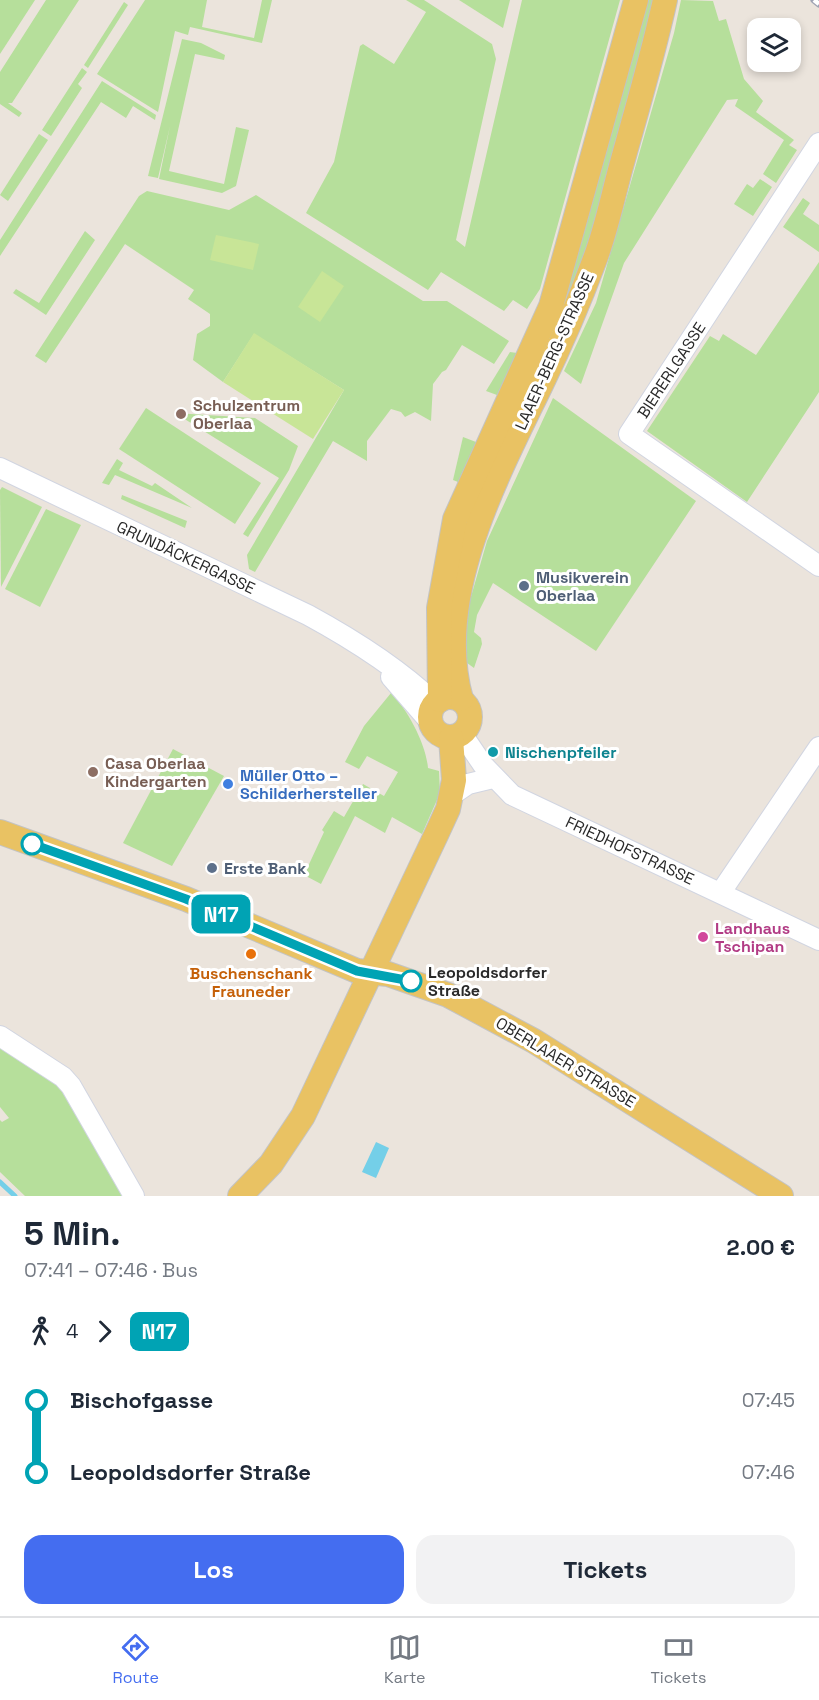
<!DOCTYPE html>
<html lang="de">
<head>
<meta charset="utf-8">
<style>
	body { margin:0; font-family:"Space Grotesk",sans-serif; background:#f2f2f3; color:#1f2937; height:100vh; display:flex; flex-direction:column; font-size:22px; white-space:nowrap }
	* { box-sizing:border-box; margin:0 }
	p { font-size:20px; color:#747a83 }
	.icon { flex:none; width:33px; height:33px; fill:none; stroke:currentColor; stroke-width:2; stroke-linecap:round; stroke-linejoin:round }
	.map { position:relative; height:1196px; overflow:hidden }
	.panel { display:flex; flex-direction:column; background:#fff; flex:1 }
	.panel>* { flex:none }
	.badge { padding:0 12px; border-radius:9px; font-size:21px; line-height:39px }
	.buttons { position:absolute; left:747px; top:18px; display:grid; gap:12px }
	.buttons a { display:grid; place-items:center; width:54px; height:54px; border-radius:12px; background:#fff; box-shadow:0 3px 9px #0003; font-size:30px }
	.map>.badge { position:absolute; translate:-50% -50%; box-shadow:0 0 0 3px #fff }
	.legs { display:flex; align-items:center; gap:9px; height:66px; padding:0 24px; font-size:20px }
	.legs p { margin-inline-start:auto }
	.overview { display:flex; align-items:center; justify-content:space-between; height:102px; padding:0 24px }
	h1 { font-size:33px; font-weight:700; line-height:45px }
	.button { display:flex; gap:12px; margin-top:auto; padding:12px 24px }
	.button a { flex:1; height:69px; border-radius:18px; background:#446df0; color:#fff; font-size:24px; font-weight:700; line-height:69px; text-align:center }
	.button a+a { background:#f2f2f3; color:#1f2937 }
	ul { padding:0 24px; list-style:none }
	li { display:flex; align-items:center; gap:21px; height:72px; font-size:22px }
	li i { display:grid; place-items:center; width:9px; height:100%; margin:0 8px; background:currentColor }
	li i::after { content:''; width:15px; height:15px; margin:-8px; border:4px solid; border-radius:50%; background:#fff }
	li p { margin-inline-start:auto }
	li:first-child i { background:linear-gradient(#0000 50%,currentColor 0) }
	li:last-child i { background:linear-gradient(currentColor 50%,#0000 0) }
	.menu { display:flex; justify-content:space-around; align-items:center; height:84px; border-top:2px solid #e0e1e3; background:#fff; font-size:16px; color:#747a83 }
	.menu a { display:grid; justify-items:center; gap:3px }
	.menu .current { color:#446df0 }
	.map>svg:first-child { display:block }
</style>
</head>
<body>
<div class="map">
<svg width="819" height="1196" viewBox="0 0 819 1196">
	<rect width="100%" height="100%" fill="#ebe4dc"/>
	<g fill="#b6df9b">
		<path d="M0 0H35L0 54Z"/>
		<path d="M46 0H79L12 103H8L22 113 19 117 0 104V72Z"/>
		<path d="M145 0H207L202 27 254 38 262 0H272L262 43 190 27 188 35 175 31 158 112 97 74Z"/>
		<path d="M406 0H424L492 44 496 59 456 240 465 247 522 0H620L540 289 527 309 513 300 504 311 441 272 428 290 306 213 334 162 360 46 363 44 394 64 426 12Z"/>
		<path d="M459 0H510L503 28Z"/>
		<path d="M645 0H656L591 236 572 294 555 319Z"/>
		<path d="M681 0 713 1 719 21 726 19 744 79 763 101 756 112 794 140 789 145 797 150 776 183 763 174 784 140 735 106 738 99 727 100 624 263 581 384 564 371 596 303 674 33Z"/>
		<path d="M124 2 128 5 88 68 84 65Z"/>
		<path d="M182 39 201 43 225 55 224 60 195 54 169 171 224 184 236 127 249 130 236 186 222 193 159 179 170 126 158 178 148 176Z"/>
		<path d="M82 68 87 72 78 84 82 88 51 136 42 130Z"/>
		<path d="M102 81 156 115 155 120 133 106 126 118 101 102 0 256V240Z"/>
		<path d="M39 134 48 140 8 201 0 195Z"/>
		<path d="M760 179 772 187 753 216 734 204 747 184 753 188Z"/>
		<path d="M147 191 229 210 256 195 423 301H447L509 341 494 364 462 345 446 370 442 372 433 384 431 421 415 412 405 417 401 412 391 409 367 441V461L333 441 255 572 249 569 247 555 344 390 254 334 223 382 193 360 197 334 210 326V314L188 299 194 290 125 244 46 363 35 356 139 196Z"/>
		<path d="M803 198 810 203 803 214 819 225V252L783 227Z"/>
		<path d="M85 231 95 240 46 315 13 293 16 289 39 303Z"/>
		<path d="M819 262V392L747 502 647 431 710 336 719 341 723 334 756 355Z"/>
		<path d="M510 352 517 353 497 395 486 391Z"/>
		<path d="M553 398 696 501 596 651 493 583 477 615 474 632 481 638 482 644 474 668 463 660 466 614 487 541Z"/>
		<path d="M146 408 261 483 235 524 119 449Z"/>
		<path d="M175 413 255 418 298 446 289 470 248 537 243 534 279 478Z"/>
		<path d="M463 437 476 442 458 482 453 480Z"/>
		<path d="M117 459 123 463 119 470 152 486 155 483 192 508 115 475 109 485 102 483Z"/>
		<path d="M2 487 42 507 1 587 0 490Z"/>
		<path d="M122 495 187 521 185 528 121 499Z"/>
		<path d="M46 509 81 525 40 607 5 589Z"/>
		<path d="M391 693C408 710 426 744 428 768L439 771 440 793 422 834 392 817 385 833 355 816 321 884 304 875 324 832 322 830 334 811 344 817 363 784 384 796 398 772 367 756 359 769 345 762 364 726Z"/>
		<path d="M173 749 224 776 172 866 123 843Z"/>
		<path d="M0 1045 48 1075 68 1093 124 1196H25L0 1172V1120L2 1122 9 1118 0 1107Z"/>
	</g>
	<g fill="#c8e597">
		<path d="M216 235 259 244 253 270 210 260Z"/>
		<path d="M322 271 344 286 320 322 298 307Z"/>
		<path d="M254 333 344 390 313 439 223 382Z"/>
	</g>
	<path fill="#74cfe8" d="M376 1142 389 1148 376 1178 362 1172Z"/>
	<g fill="none" stroke-linecap="round" stroke-linejoin="round">
		<path stroke="#74cfe8" stroke-width="5" d="M0 1182 15 1196"/>
		<g stroke="#d1d5e1" stroke-width="22">
			<g id="minor">
				<path d="M819 143 629 434 819 566"/>
				<path d="M0 468 308 615C354 640 397 667 435 703"/>
				<path d="M391 677 430 722"/>
				<path d="M462 734 483 765 512 795 819 940"/>
				<path d="M452 795 468 784 493 778"/>
				<path d="M721 892 819 747"/>
				<path d="M0 1036 63 1077 71 1086 134 1196"/>
			</g>
		</g>
		<g stroke="#c3c3c3" stroke-width="26">
			<g id="major">
				<circle cx="450" cy="717" r="20"/>
				<path d="M461 699C432 596 497 476 541 385 561 344 579 302 595 259 607 228 613 195 622 163 637 109 653 55 665 0"/>
				<path d="M440 700 439 608 455 519 551 306 636 0"/>
				<path d="M0 832 186 899 357 971 388 974 448 995 534 1041 781 1196"/>
				<path d="M240 1196 271 1164 303 1116 437 833 448 809 454 780 451 738"/>
			</g>
		</g>
		<use href="#minor" stroke="#fff" stroke-width="20"/>
		<use href="#major" stroke="#e9c263" stroke-width="24"/>
		<g stroke="#9fa3b3" stroke-width="7">
			<path id="rail" d="M814 0 819 4"/>
		</g>
		<use href="#rail" stroke="#fff" stroke-width="4.5" stroke-dasharray="14" stroke-linecap="butt"/>
	</g>
	<g fill="none" stroke-linecap="round" stroke-linejoin="round">
		<g stroke="#fff" stroke-width="14">
			<path id="line-1" d="M32 844 186 899 357 971 411 981"/>
		</g>
		<use href="#line-1" stroke="#00a3b4" stroke-width="9"/>
	</g>
	<g fill="#8d6e63" stroke="#fff" stroke-width="2">
		<circle cx="181" cy="414" r="6"/>
		<circle cx="93" cy="772" r="6"/>
	</g>
	<g fill="#5c6f8a" stroke="#fff" stroke-width="2">
		<circle cx="524" cy="586" r="6"/>
		<circle cx="212" cy="868" r="6"/>
	</g>
	<circle fill="#0f9aa8" stroke="#fff" stroke-width="2" cx="493" cy="752" r="6"/>
	<circle fill="#3f7fe0" stroke="#fff" stroke-width="2" cx="228" cy="784" r="6"/>
	<g fill="#fff" stroke="#00a3b4" stroke-width="3">
		<circle cx="32" cy="844" r="10"/>
		<circle cx="411" cy="981" r="10"/>
	</g>
	<circle fill="#d1479c" stroke="#fff" stroke-width="2" cx="703" cy="937" r="6"/>
	<circle fill="#e8710a" stroke="#fff" stroke-width="2" cx="251" cy="954" r="6"/>
	<g text-anchor="middle" stroke-width="6" stroke-linejoin="round" paint-order="stroke">
		<g font-size="16" fill="#292929" stroke="#fff">
			<text transform="translate(554 351) rotate(-66)" y="6">LAAER-BERG-STRASSE</text>
			<text transform="translate(671 370) rotate(-57)" y="6">BIERERLGASSE</text>
			<text transform="translate(186 557) rotate(25)" y="6">GRUNDÄCKERGASSE</text>
			<text transform="translate(630 850) rotate(25)" y="6">FRIEDHOFSTRASSE</text>
			<text transform="translate(566 1062) rotate(31)" y="6">OBERLAAER STRASSE</text>
		</g>
		<g font-size="16" font-weight="bold" fill="#785e54" stroke="#fff" text-anchor="start">
			<text x="193" y="411">Schulzentrum<tspan x="193" dy="18">Oberlaa</tspan></text>
			<text x="105" y="769">Casa Oberlaa<tspan x="105" dy="18">Kindergarten</tspan></text>
		</g>
		<g font-size="16" font-weight="bold" fill="#4e5e75" stroke="#fff" text-anchor="start">
			<text x="536" y="583">Musikverein<tspan x="536" dy="18">Oberlaa</tspan></text>
			<text x="224" y="874">Erste Bank</text>
		</g>
		<g font-size="16" font-weight="bold" fill="#0d838f" stroke="#fff" text-anchor="start">
			<text x="505" y="758">Nischenpfeiler</text>
		</g>
		<g font-size="16" font-weight="bold" fill="#366cbe" stroke="#fff" text-anchor="start">
			<text x="240" y="781">Müller Otto –<tspan x="240" dy="18">Schilderhersteller</tspan></text>
		</g>
		<g font-size="16" font-weight="bold" fill="#b23c85" stroke="#fff" text-anchor="start">
			<text x="715" y="934">Landhaus<tspan x="715" dy="18">Tschipan</tspan></text>
		</g>
		<g font-size="16" font-weight="bold" fill="#292929" stroke="#fff" text-anchor="start">
			<text x="428" y="978">Leopoldsdorfer<tspan x="428" dy="18">Straße</tspan></text>
		</g>
		<g font-size="16" font-weight="bold" fill="#c56008" stroke="#fff">
			<text x="251" y="979">Buschenschank<tspan x="251" dy="18">Frauneder</tspan></text>
		</g>
	</g>
</svg>
<div class="buttons">
<a><svg class="icon" aria-label="layers" viewBox="0 0 24 24"><path d="M12 4l9 5-9 5-9-5zM3 14l9 5 9-5"/></svg></a>
</div>
<b class="badge" style="left:221px;top:914px;background:#00a3b4;color:#fff">N17</b>
</div>
<section class="panel">
<div class="overview"><div><h1>5 Min.</h1><p>07:41 – 07:46 · Bus</p></div><b>2.00 €</b></div>
<div class="legs"><svg class="icon" aria-label="walk" viewBox="0 0 24 24"><circle cx="13" cy="4" r="2"/><path d="M13 8l-2 6 4 7M11 14l-3 7M7 12l3-4h3l4 4"/></svg>4<svg class="icon" aria-label="forward" viewBox="0 0 24 24"><path d="M9 5l7 7-7 7"/></svg><b class="badge" style="background:#00a3b4;color:#fff">N17</b></div>
<ul>
<li><i style="color:#00a3b4"></i><b>Bischofgasse</b><p>07:45</p></li>
<li><i style="color:#00a3b4"></i><b>Leopoldsdorfer Straße</b><p>07:46</p></li>
</ul>
<div class="button"><a>Los</a><a>Tickets</a></div>
</section>
<nav class="menu">
<a class="current"><svg class="icon" aria-label="directions" viewBox="0 0 24 24"><path d="M12 3l9 9-9 9-9-9zM9 14v-3h6M13 9l2 2-2 2"/></svg>Route</a>
<a><svg class="icon" aria-label="map" viewBox="0 0 24 24"><path d="M3 6l6-2 6 2 6-2v14l-6 2-6-2-6 2zM9 4v14M15 6v14"/></svg>Karte</a>
<a><svg class="icon" aria-label="tickets" viewBox="0 0 24 24"><path d="M3 7h18v10H3zM15 7v10"/></svg>Tickets</a>
</nav>
</body>
</html>
